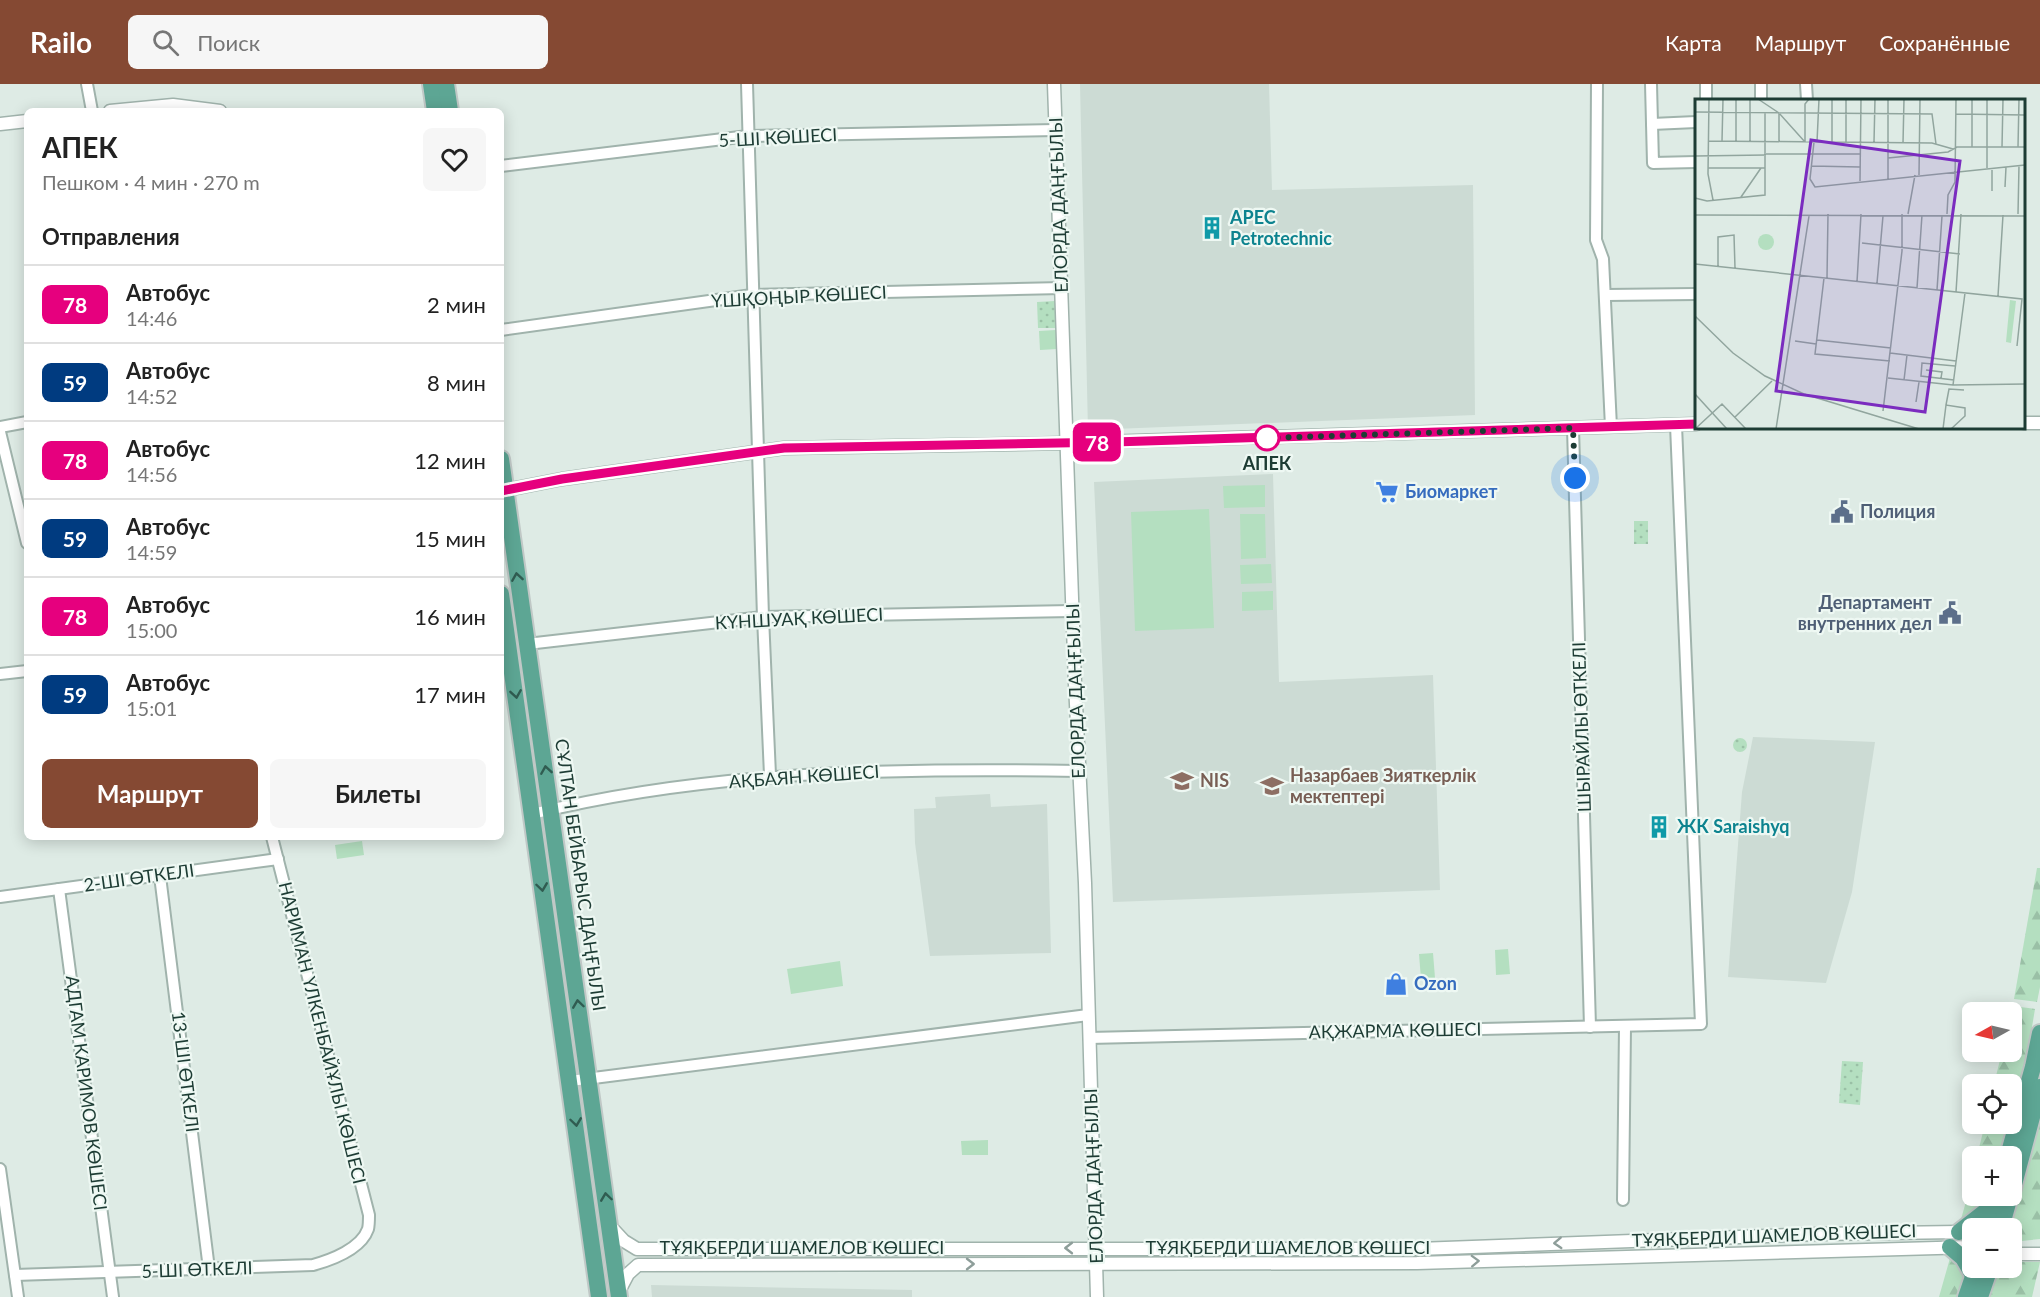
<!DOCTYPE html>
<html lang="ru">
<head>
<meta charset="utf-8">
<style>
	body { margin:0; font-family:Lato,sans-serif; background:#f6f6f6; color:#222; height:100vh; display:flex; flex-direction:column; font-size:22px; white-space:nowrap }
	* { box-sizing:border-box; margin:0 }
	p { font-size:20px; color:#767676 }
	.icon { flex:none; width:33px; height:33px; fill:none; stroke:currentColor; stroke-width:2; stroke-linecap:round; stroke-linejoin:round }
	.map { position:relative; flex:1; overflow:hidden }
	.details { position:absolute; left:24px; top:24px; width:480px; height:732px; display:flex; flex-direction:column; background:#fff; border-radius:9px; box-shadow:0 3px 15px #0003 }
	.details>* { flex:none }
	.badge { padding:0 12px; border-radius:9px; font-size:21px; line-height:39px }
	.needle { width:39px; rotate:262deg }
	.buttons { position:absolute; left:1962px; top:918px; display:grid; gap:12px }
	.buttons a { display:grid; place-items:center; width:60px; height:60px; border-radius:9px; background:#fff; box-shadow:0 3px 15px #0003; font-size:30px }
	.you { position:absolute; width:30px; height:30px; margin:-15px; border:4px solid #fff; border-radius:50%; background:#1a73e8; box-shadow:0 0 0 9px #1a73e833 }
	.map>.badge { position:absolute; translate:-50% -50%; box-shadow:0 0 0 3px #fff }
	h2 { padding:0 18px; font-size:22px; line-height:54px }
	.round { display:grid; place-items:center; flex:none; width:63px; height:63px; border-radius:9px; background:#f6f6f6 }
	.summary { display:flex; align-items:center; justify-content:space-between; height:102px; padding:0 18px }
	h1 { font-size:28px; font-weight:700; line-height:45px }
	.action { display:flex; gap:12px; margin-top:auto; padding:12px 18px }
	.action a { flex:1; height:69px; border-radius:9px; background:#854933; color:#fff; font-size:24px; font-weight:700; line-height:69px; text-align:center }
	.action a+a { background:#f6f6f6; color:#222 }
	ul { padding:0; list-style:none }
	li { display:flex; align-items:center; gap:18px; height:78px; padding:0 18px; border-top:2px solid #e0e0e0 }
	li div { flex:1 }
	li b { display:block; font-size:22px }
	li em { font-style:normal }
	li .badge { min-width:66px; font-weight:700; text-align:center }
	header { display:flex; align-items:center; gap:36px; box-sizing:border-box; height:84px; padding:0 30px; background:#854933; color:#fff }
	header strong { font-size:28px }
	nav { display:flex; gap:33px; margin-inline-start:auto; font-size:21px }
	.search { width:420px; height:54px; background:#f6f6f6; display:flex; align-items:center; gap:15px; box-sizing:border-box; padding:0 21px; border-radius:9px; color:#767676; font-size:22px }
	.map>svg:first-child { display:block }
</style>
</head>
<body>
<header>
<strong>Railo</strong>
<div class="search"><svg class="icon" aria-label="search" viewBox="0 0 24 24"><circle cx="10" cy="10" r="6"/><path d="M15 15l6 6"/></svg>Поиск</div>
<nav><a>Карта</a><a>Маршрут</a><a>Сохранённые</a></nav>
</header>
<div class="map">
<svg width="2040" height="1213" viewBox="0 0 2040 1213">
	<defs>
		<pattern id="forest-firs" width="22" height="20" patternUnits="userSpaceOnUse" patternTransform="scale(1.5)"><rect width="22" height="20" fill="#b4dfc0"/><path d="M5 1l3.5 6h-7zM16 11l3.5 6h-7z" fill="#9ac0a6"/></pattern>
		<pattern id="park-dots" width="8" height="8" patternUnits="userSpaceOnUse" patternTransform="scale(1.5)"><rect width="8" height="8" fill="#b4dfc0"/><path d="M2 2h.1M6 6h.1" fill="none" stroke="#9ac0a6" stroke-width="1.8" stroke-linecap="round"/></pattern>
	</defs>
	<rect width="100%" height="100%" fill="#deebe5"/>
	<g fill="#ccdbd4">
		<path d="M1080 0H1269L1272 106 1473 101 1475 331 1088 346Z"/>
		<path d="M1273 390 1279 598 1433 591 1440 806 1113 818 1094 398Z"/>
		<path d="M1753 653 1875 658 1852 808 1826 899 1728 893 1742 708Z"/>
		<path d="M990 710 991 723 1047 720 1051 869 930 872 915 759 914 725 936 724 935 713Z"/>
		<path d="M651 1201 912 1206V1213H652Z"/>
	</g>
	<g fill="url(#forest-firs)">
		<path d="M2037 784H2040V903L2037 918 2014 915Z"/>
		<path d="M2013 922 2035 925 2023 997 2012 1036V1000H1994L2002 968H2012Z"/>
		<path d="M2040 1032V1155L2012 1158 2010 1144Z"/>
		<path d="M1985 1040H2011L2001 1072H1977Z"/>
		<path d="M1967 1114 1985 1121 1982 1144H1972V1177L1962 1213H1939Z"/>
		<path d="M2012 1178H2040L2032 1213H1990L1999 1184H2012Z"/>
	</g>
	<g fill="url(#park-dots)">
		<path d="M1055 217 1056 244H1038L1037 218Z"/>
		<rect x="1634" y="437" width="14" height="23"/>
		<circle cx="1740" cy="661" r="7"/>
		<path d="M1842 977 1863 978 1860 1021 1839 1019Z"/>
	</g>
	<g fill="#b4dfc0">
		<path d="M1056 246 1057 265 1040 266 1039 247Z"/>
		<path d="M1265 401V423L1224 424 1223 402Z"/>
		<path d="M1209 425 1214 544 1135 547 1131 428Z"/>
		<path d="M1240 430H1265L1266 474 1241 475Z"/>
		<path d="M1271 480 1272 499 1241 500 1240 481Z"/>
		<path d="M1273 507V526L1242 527V508Z"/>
		<path d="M362 757 364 771 337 775 335 761Z"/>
		<path d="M1508 865 1510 890 1496 891 1495 866Z"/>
		<path d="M1433 869 1435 894 1421 895 1419 870Z"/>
		<path d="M840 877 843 902 791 910 787 885Z"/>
		<path d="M988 1056V1071H962L961 1057Z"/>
	</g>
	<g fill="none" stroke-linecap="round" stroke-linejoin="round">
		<g stroke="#a0b3ac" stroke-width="14">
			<g id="minor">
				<path d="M87 0 92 27"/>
				<path d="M747 0 763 533 770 691"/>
				<path d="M1597 0 1596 156 1603 175 1611 343"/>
				<path d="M1651 0 1653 79 1696 78"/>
				<path d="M1706 0V16"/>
				<path d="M1761 0V16"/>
				<path d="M1806 0 1807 16"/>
				<path d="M1652 40 1696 38"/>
				<path d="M501 82 748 52 1056 46"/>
				<path d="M1606 211 1696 210"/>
				<path d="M501 246 752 211 1063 204"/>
				<path d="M0 343 27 338"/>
				<path d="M1573 344 1590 943"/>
				<path d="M0 348 27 459"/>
				<path d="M527 560 763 533 1072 527"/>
				<path d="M0 590 27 587"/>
				<path d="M532 730C711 686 896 684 1079 687"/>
				<path d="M160 792 209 1185"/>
				<path d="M59 805 113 1213"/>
				<path d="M0 813 278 775"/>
				<path d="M1089 954 1701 940 1676 341"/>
				<path d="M570 997 1088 931"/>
				<path d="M0 1085 18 1213"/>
				<path d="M1623 1116 1625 943"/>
				<path d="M15 1191 313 1181C331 1176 361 1165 368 1145 369 1141 369 1135 369 1131L272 753"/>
			</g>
		</g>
		<g stroke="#a0b3ac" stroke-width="15">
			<g id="tertiary">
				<path d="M1054 0 1075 600 1085 799 1097 1213"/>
				<path d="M110 27 173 21 220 27"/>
				<path d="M0 40 27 37"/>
				<path d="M2024 339H2040"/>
				<path d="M501 407 562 395 784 364 1068 359 1696 340"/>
				<path d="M611 1143 624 1157 637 1165H1418L1817 1150 1959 1148 1972 1150"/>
				<path d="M2012 1170H2040"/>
				<path d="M618 1209 628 1190 638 1181 1417 1179 1972 1163"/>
			</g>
		</g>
		<g stroke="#c0c8c6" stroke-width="20">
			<g id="primary">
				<path d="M431 0 435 27"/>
				<path d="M446 0 450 27"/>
				<path d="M501 375 619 1213"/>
				<path d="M501 510 599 1213"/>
				<path d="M2008 1072 2033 983 2040 949"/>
				<path d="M2012 1108 2040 1003"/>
				<path d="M1989 1144 1996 1118"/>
				<path d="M2001 1144 2010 1112"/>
				<path d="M1959 1148 1996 1119"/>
				<path d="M1950 1163 1963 1174 1973 1191"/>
				<path d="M1966 1213 1976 1184"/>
				<path d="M1980 1213 1990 1184"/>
			</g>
		</g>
		<use href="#minor" stroke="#fff" stroke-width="10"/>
		<use href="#tertiary" stroke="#fff" stroke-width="12"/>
		<use href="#primary" stroke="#5da694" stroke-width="16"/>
	</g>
	<defs><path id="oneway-chevron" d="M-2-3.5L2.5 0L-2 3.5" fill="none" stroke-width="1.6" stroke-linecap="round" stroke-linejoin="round" transform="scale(1.5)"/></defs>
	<g stroke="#305c51">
		<use href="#oneway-chevron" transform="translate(517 493) rotate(-99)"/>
		<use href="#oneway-chevron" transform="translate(516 610) rotate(81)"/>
		<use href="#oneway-chevron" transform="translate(546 686) rotate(-99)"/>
		<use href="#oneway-chevron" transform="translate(542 803) rotate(82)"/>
		<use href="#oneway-chevron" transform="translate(578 920) rotate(-98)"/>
		<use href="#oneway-chevron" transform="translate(576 1038) rotate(82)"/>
		<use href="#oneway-chevron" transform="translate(606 1113) rotate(-98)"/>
	</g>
	<g stroke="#8e9e9a">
		<use href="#oneway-chevron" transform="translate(1558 1159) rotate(177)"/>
		<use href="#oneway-chevron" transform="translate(1069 1164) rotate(180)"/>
		<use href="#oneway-chevron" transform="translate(1475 1177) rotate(-2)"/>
		<use href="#oneway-chevron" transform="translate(970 1180)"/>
	</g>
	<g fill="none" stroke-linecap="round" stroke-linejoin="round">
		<g stroke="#fff" stroke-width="14">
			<path id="line" d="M501 407 562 395 784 364 1114 358 1696 340"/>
		</g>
		<use href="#line" stroke="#e6007e" stroke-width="9"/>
		<path stroke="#1d3c34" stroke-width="6" stroke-dasharray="0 10.8" d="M1267 354 1573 344 1575 394"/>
	</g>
	<defs>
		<g id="building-bare" transform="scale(1.8)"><path d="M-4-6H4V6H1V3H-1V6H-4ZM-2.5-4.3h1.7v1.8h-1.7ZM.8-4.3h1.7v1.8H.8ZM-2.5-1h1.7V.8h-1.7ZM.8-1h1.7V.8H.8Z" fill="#0f9aa8" stroke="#eef8f3" stroke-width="2.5" paint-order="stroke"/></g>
		<g id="supermarket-bare" transform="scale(1.8)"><path d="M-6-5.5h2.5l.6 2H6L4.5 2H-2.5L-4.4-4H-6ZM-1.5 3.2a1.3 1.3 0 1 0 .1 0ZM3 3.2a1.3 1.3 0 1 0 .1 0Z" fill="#3f7fe0" stroke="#eef8f3" stroke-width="2.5" paint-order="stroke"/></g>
		<g id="civic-bare" transform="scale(1.8)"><path d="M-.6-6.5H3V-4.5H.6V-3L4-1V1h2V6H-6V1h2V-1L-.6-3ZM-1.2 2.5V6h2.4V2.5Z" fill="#5c6f8a" stroke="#eef8f3" stroke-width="2.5" paint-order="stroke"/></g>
		<g id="school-bare" transform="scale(1.8)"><path d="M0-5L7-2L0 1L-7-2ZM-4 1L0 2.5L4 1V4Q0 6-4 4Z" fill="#8d6e63" stroke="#eef8f3" stroke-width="2.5" paint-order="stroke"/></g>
		<g id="shop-bare" transform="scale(1.8)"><path d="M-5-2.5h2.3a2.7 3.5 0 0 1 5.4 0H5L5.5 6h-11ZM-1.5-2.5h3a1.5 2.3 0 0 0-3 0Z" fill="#3f7fe0" stroke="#eef8f3" stroke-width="2.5" paint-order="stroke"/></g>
	</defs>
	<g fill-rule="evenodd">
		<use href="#building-bare" x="1212" y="144"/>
		<use href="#supermarket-bare" x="1387" y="408"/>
		<use href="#civic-bare" x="1842" y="428"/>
		<use href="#civic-bare" x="1950" y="529"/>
		<use href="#school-bare" x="1182" y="697"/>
		<use href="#school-bare" x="1272" y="702"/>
		<use href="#building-bare" x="1659" y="743"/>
		<use href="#shop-bare" x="1396" y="900"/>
	</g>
	<circle fill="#fff" stroke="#e6007e" stroke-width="3" cx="1267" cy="354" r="12"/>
	<g text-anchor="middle" stroke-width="4.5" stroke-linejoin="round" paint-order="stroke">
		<g font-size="18" fill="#1d3c34" stroke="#eef8f3">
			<text transform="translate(778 54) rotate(-3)" y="6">5-ШІ КӨШЕСІ</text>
			<text transform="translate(1059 121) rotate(-92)" y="6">ЕЛОРДА ДАҢҒЫЛЫ</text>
			<text transform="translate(799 213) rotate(-3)" y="6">ҮШҚОҢЫР КӨШЕСІ</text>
			<text transform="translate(799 535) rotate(-3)" y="6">КҮНШУАҚ КӨШЕСІ</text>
			<text transform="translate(1076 607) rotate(-92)" y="6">ЕЛОРДА ДАҢҒЫЛЫ</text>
			<text transform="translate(1582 643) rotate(-92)" y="6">ШЫРАЙЛЫ ӨТКЕЛІ</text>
			<text transform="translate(804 693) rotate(-4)" y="6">АҚБАЯН КӨШЕСІ</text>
			<text transform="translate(580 791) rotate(82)" y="6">СҰЛТАН БЕЙБАРЫС ДАҢҒЫЛЫ</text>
			<text transform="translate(139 794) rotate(-8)" y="6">2-ШІ ӨТКЕЛІ</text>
			<text transform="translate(1395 947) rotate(-1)" y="6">АҚЖАРМА КӨШЕСІ</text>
			<text transform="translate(322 949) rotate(76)" y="6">НАРИМАН ҮЛКЕНБАЙҰЛЫ КӨШЕСІ</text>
			<text transform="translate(185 988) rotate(83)" y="6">13-ШІ ӨТКЕЛІ</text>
			<text transform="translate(86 1009) rotate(83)" y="6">АДГАМ КАРИМОВ КӨШЕСІ</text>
			<text transform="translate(1094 1092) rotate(-92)" y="6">ЕЛОРДА ДАҢҒЫЛЫ</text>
			<text transform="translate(1774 1152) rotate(-2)" y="6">ТҰЯҚБЕРДИ ШАМЕЛОВ КӨШЕСІ</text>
			<text x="802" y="1170">ТҰЯҚБЕРДИ ШАМЕЛОВ КӨШЕСІ</text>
			<text x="1288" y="1170">ТҰЯҚБЕРДИ ШАМЕЛОВ КӨШЕСІ</text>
			<text transform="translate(197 1186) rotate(-2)" y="6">5-ШІ ӨТКЕЛІ</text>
		</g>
		<g font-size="18" font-weight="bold" fill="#0d838f" stroke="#eef8f3" text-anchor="start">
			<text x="1230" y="140">APEC<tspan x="1230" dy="21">Petrotechnic</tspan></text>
			<text x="1677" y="749">ЖК Saraishyq</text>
		</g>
		<g font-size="18" font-weight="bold" fill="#1d3c34" stroke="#eef8f3">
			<text x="1267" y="386">АПЕК</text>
		</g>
		<g font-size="18" font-weight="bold" fill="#366cbe" stroke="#eef8f3" text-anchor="start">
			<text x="1405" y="414">Биомаркет</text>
			<text x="1414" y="906">Ozon</text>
		</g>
		<g font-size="18" font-weight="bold" fill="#4e5e75" stroke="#eef8f3" text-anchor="start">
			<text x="1860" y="434">Полиция</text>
			<text x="1932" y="525" text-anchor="end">Департамент<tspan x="1932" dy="21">внутренних дел</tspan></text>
		</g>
		<g font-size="18" font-weight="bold" fill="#785e54" stroke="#eef8f3" text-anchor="start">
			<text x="1290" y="698">Назарбаев Зияткерлік<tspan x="1290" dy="21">мектептері</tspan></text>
			<text x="1200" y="703">NIS</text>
		</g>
	</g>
	<g transform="translate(1695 15)">
		<rect width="330" height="330" fill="#deebe5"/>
		<path d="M315 201 321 202 316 244 311 243Z" fill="#b4dfc0"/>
		<path d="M63 143a8 8 0 1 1 16 0a8 8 0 1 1-16 0Z" fill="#b4dfc0"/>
		<path fill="none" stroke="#91a59e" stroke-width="1.5" d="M14 0 13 75 18 101M63 0 84 14 110 43M0 13 237 15 241 45M84 14V43M261 15 330 16M14 42 237 44 258 50M27 42 28 0M41 42V0M55 42V0M110 43V5L114 0M119 43 115 80 120 88 330 66M122 43 124 0M137 43V0M151 43V0M179 43 180 0M208 44 209 0M277 48V0M307 48 308 0M323 48 324 0M71 55H165M0 57 71 56M193 59 253 53 262 48H330M116 67 165 68M13 69H70M292 69V0M297 69V92M224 76 225 0M193 80V0M165 82 166 0M310 88 311 68M46 98 66 69M0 99 12 102 70 96V13M213 115 220 76M252 115 253 96 260 83 261 0M323 115 324 66M0 116 330 117M167 144 265 155M0 165 327 200 322 247M23 167V138L39 136 40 169M129 179 120 255 195 262M132 179 133 115M162 183 166 115M182 184 188 117M222 189 227 116M242 191 247 117M261 193 266 115M303 197 308 116M0 217 38 254 70 277 109 295 224 330M122 241 196 249M100 242 121 245M195 254 261 262M231 271 247 273 246 279M193 279 258 286 330 285M209 281 212 256M259 281 226 277 227 264 260 267M258 286 270 194M0 295 32 330M221 303 224 283M251 306 254 290 269 291M188 312 207 152V115M40 318 77 282M0 330 27 305 51 330M81 330 114 117M248 330 251 306 270 309V317L256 330"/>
		<path fill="#7b2cbf" fill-opacity="0.15" stroke="#7b2cbf" stroke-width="3" d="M116 41 265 62 230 313 81 292Z"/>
		<rect width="330" height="330" fill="none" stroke="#1d3c34" stroke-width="3"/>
	</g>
</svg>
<div class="buttons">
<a><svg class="needle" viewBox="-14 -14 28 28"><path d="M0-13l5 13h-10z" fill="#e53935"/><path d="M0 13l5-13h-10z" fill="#767676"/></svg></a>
<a><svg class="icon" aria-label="locate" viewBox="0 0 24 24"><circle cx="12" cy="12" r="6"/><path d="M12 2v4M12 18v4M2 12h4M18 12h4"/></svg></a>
<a>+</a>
<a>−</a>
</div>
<div class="you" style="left:1575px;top:394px"></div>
<b class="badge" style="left:1097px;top:358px;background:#e6007e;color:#fff">78</b>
<section class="details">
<div class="summary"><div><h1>АПЕК</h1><p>Пешком · 4 мин · 270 m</p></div><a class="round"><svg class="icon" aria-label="heart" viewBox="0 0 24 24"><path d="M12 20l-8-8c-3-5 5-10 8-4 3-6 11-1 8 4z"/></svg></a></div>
<h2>Отправления</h2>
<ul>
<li><span class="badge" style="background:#e6007e;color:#fff">78</span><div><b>Автобус</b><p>14:46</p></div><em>2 мин</em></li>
<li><span class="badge" style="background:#003b80;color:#fff">59</span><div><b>Автобус</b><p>14:52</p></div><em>8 мин</em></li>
<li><span class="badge" style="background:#e6007e;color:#fff">78</span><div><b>Автобус</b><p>14:56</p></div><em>12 мин</em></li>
<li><span class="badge" style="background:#003b80;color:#fff">59</span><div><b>Автобус</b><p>14:59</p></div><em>15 мин</em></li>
<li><span class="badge" style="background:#e6007e;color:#fff">78</span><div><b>Автобус</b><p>15:00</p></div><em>16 мин</em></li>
<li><span class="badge" style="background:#003b80;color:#fff">59</span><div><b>Автобус</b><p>15:01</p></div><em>17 мин</em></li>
</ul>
<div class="action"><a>Маршрут</a><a>Билеты</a></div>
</section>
</div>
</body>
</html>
